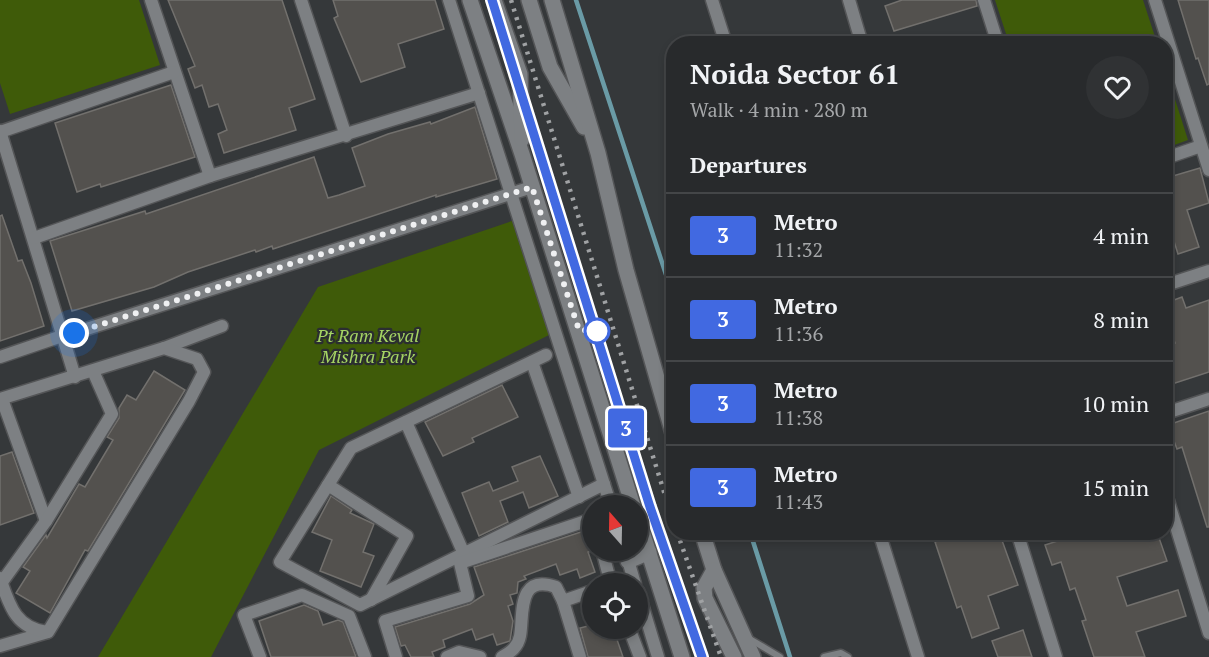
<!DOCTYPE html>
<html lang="en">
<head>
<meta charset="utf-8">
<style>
	body { margin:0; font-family:"PT Serif",serif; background:#303234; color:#f1f3f6; height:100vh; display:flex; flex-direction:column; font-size:22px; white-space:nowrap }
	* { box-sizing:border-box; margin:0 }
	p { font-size:20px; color:#a5a7a9 }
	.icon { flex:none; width:33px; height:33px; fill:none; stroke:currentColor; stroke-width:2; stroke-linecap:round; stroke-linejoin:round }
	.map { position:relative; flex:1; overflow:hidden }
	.drawer { position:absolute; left:666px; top:36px; width:507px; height:504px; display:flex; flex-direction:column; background:#282a2c; border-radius:24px; box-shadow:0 3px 9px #0003,0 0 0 2px #444648 }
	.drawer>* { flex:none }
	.badge { padding:0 12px; border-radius:4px; font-size:21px; line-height:39px }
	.needle { width:39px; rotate:340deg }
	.tools { position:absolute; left:582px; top:495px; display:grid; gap:12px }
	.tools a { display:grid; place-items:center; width:66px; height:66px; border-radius:50%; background:#282a2c; box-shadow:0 3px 9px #0003,0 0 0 2px #444648; font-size:30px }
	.you { position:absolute; width:30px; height:30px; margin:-15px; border:4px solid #fff; border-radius:50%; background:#1a73e8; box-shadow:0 0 0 9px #1a73e833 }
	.map>.badge { position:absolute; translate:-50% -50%; box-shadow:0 0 0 3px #fff }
	h2 { padding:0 24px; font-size:22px; line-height:54px }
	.round { display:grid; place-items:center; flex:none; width:63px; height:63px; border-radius:32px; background:#303234 }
	.head { display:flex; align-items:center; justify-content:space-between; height:102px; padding:0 24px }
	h1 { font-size:28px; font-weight:800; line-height:45px }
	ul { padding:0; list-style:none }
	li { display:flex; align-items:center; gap:18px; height:84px; padding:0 24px; border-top:2px solid #444648 }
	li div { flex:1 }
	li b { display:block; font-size:22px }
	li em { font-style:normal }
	li .badge { min-width:66px; font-weight:700; text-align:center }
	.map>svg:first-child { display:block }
</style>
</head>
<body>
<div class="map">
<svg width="1209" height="657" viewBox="0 0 1209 657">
	<rect width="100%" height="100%" fill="#35383a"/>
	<g fill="#3f5b09">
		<path d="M0 0H139L160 65 10 114 0 83Z"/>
		<path d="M995 0H1143L1157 43H1009Z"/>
		<path d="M1166 71 1188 140 1166 148Z"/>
		<path d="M512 221 549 335 319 450 211 657H98L318 287Z"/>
	</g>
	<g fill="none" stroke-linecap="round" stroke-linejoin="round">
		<g stroke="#6a9ba6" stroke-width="4.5">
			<path d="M576 0 674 299"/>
			<path d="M750 532 790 657"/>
		</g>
	</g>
	<g fill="#53514e" stroke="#72706d" stroke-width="1.5">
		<path d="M168 0H282L315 99 289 108 296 130 224 153 218 134 227 130 218 104 209 107 202 85 195 88 188 69 195 66Z"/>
		<path d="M333 0H435L444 29 398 44 405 67 361 82 334 18 338 16Z"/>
		<path d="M902 0H976L977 6 894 31 885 6Z"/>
		<path d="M1178 0H1209V84L1207 85 1198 58 1196 59Z"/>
		<path d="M171 85 195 157 120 181 101 187 100 184 77 192 55 123Z"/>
		<path d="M475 107 497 179 436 197V195L273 249 272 246 256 252 255 250 188 272 154 287 72 311 50 241 145 211 146 214 314 157 328 198 339 195 365 186 352 148 388 134 430 122 431 124Z"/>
		<path d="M1200 168 1209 203 1187 210 1199 247 1178 254 1166 216V178Z"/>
		<path d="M2 215 18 261 22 260 31 283 44 326 0 341V216Z"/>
		<path d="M1182 297 1186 308 1209 300V372L1166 386V346L1175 343 1166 318V303Z"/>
		<path d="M154 371 185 390 88 551 85 550 50 613 16 593 30 571 23 567 46 535 47 538 79 484 85 487 113 440 107 437 119 418V408L127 395 136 400Z"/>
		<path d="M502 385 518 417 472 438 474 442 443 456 425 422Z"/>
		<path d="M1209 411V527H1207L1182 447 1177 449 1168 425Z"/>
		<path d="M12 452 34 513 0 525V456Z"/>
		<path d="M540 456 558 496 529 508 523 492 500 501 508 522 479 536 462 493 489 482 493 491 518 481 512 467Z"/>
		<path d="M331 496 352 510 350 513 374 524 363 552 374 556 361 587 320 571 332 540 312 532Z"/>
		<path d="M590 529 592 551 588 552 595 572 580 578 577 569 560 575 556 564 524 576 526 579 518 582 517 593 510 595 513 604 508 606 513 621 510 641 497 645 493 634 476 640 472 629 443 640 445 647 432 652 434 657H411L405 645 401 646 395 627 470 604 484 595 474 567Z"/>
		<path d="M961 532H999L1018 585 988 596 999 628 972 638 961 606 957 608 935 542Z"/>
		<path d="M1066 532H1157L1167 561 1117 577 1127 606 1178 590 1186 616 1136 632 1145 657H1094L1082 621 1086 620 1075 588 1070 590 1061 562 1052 565 1045 545 1067 538Z"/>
		<path d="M304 605 318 611 323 625 338 620 343 622 356 657H271L259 621Z"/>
		<path d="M592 625V628H613L623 657H588L580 628Z"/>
		<path d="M1023 630 1032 657H998L992 641Z"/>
	</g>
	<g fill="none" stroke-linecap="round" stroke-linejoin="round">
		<g stroke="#545557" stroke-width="9">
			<g id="lane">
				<path d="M748 638 780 657"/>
				<path d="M824 657 841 653 848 657"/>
			</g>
		</g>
		<g stroke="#545557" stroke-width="15">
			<g id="street">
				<path d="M151 0 210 176"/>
				<path d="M301 0 346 136"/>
				<path d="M449 0 611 506"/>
				<path d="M712 0 726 44"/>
				<path d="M849 0 862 44"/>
				<path d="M984 0 998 44"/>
				<path d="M1155 0 1209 170"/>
				<path d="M0 131 75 377"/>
				<path d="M0 132 174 72"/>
				<path d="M1166 158 1201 146"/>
				<path d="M34 238 210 176 479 93"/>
				<path d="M1166 285 1209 271"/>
				<path d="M74 333 532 187"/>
				<path d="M164 348 222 326"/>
				<path d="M546 355 351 448 280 562 360 605 604 484"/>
				<path d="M0 357 62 336"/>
				<path d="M532 362 579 497"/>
				<path d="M0 399 164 348 197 359 204 372 189 401 48 632 0 646"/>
				<path d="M2 399 46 521"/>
				<path d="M1166 413 1209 399"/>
				<path d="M406 422 464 554"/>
				<path d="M328 485 407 536 371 600"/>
				<path d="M1166 494 1209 633"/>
				<path d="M879 532 918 657"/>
				<path d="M1017 532 1056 657"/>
				<path d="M602 550 611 584"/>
				<path d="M625 550 635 584"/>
				<path d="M0 578C9 604 15 628 47 632"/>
				<path d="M2 582 46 521 112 414 93 371"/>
				<path d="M638 591 658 657"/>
				<path d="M563 601 580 657"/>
				<path d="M629 628 640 657"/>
				<path d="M260 657 244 615 302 595 349 616 365 657"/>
				<path d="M396 657 385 621 468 596 460 563 592 519"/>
				<path d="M447 657 459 652 480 657"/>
				<path d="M502 657C511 652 518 647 520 636 524 616 516 573 556 587L563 601 592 591"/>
			</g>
		</g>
		<g stroke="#545557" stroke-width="18">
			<g id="secondary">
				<path d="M470 0 522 154 633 506"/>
				<path d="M494 0 520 74 522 139"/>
				<path d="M529 0 550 67 584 127"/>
				<path d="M552 0 598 153 626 270 674 437"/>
				<path d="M638 519 682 657"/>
				<path d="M702 532 714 570 753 657"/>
				<path d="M628 561 649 552"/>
				<path d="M714 570 704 588 705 598 734 657"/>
			</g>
		</g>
		<use href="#lane" stroke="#7d8083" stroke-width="6"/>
		<use href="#street" stroke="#7d8083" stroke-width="12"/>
		<use href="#secondary" stroke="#7d8083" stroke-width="15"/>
		<g stroke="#a0a2a4" stroke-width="4.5" stroke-dasharray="3 6" stroke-linecap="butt">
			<path d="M492 0 649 507 702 657"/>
			<path d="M511 0 674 524"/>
			<path d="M677 532 721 657"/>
		</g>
	</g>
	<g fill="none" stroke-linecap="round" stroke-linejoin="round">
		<g stroke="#fff" stroke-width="14">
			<path id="line" d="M492 0 650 507 702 657"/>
		</g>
		<use href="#line" stroke="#4169e1" stroke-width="9"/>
		<path stroke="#eff0f2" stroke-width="6" stroke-dasharray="0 10.8" d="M74 333 532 187 579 330 597 331"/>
	</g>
	<circle fill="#fff" stroke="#4169e1" stroke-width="3" cx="597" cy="331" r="12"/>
	<g text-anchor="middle" stroke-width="4.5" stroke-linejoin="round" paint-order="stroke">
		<g font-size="18" font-style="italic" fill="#a5d463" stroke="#2b2e30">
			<text x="368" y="342">Pt Ram Keval<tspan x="368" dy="21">Mishra Park</tspan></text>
		</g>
	</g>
</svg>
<div class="tools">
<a><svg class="needle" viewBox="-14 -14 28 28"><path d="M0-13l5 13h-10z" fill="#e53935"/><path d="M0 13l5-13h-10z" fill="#a5a7a9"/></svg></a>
<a><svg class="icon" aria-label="locate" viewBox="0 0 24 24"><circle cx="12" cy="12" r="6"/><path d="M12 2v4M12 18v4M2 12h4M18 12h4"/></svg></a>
</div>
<div class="you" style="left:74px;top:333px"></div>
<b class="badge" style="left:626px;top:428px;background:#4169e1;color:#fff">3</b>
<section class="drawer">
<div class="head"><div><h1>Noida Sector 61</h1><p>Walk · 4 min · 280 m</p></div><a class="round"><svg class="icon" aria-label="heart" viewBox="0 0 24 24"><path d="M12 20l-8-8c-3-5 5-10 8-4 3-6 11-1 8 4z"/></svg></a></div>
<h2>Departures</h2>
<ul>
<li><span class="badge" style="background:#4169e1;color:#fff">3</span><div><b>Metro</b><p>11:32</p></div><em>4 min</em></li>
<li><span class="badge" style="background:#4169e1;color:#fff">3</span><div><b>Metro</b><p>11:36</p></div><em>8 min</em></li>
<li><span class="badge" style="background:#4169e1;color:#fff">3</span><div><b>Metro</b><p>11:38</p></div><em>10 min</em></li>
<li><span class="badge" style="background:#4169e1;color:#fff">3</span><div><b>Metro</b><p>11:43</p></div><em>15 min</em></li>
</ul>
</section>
</div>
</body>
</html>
